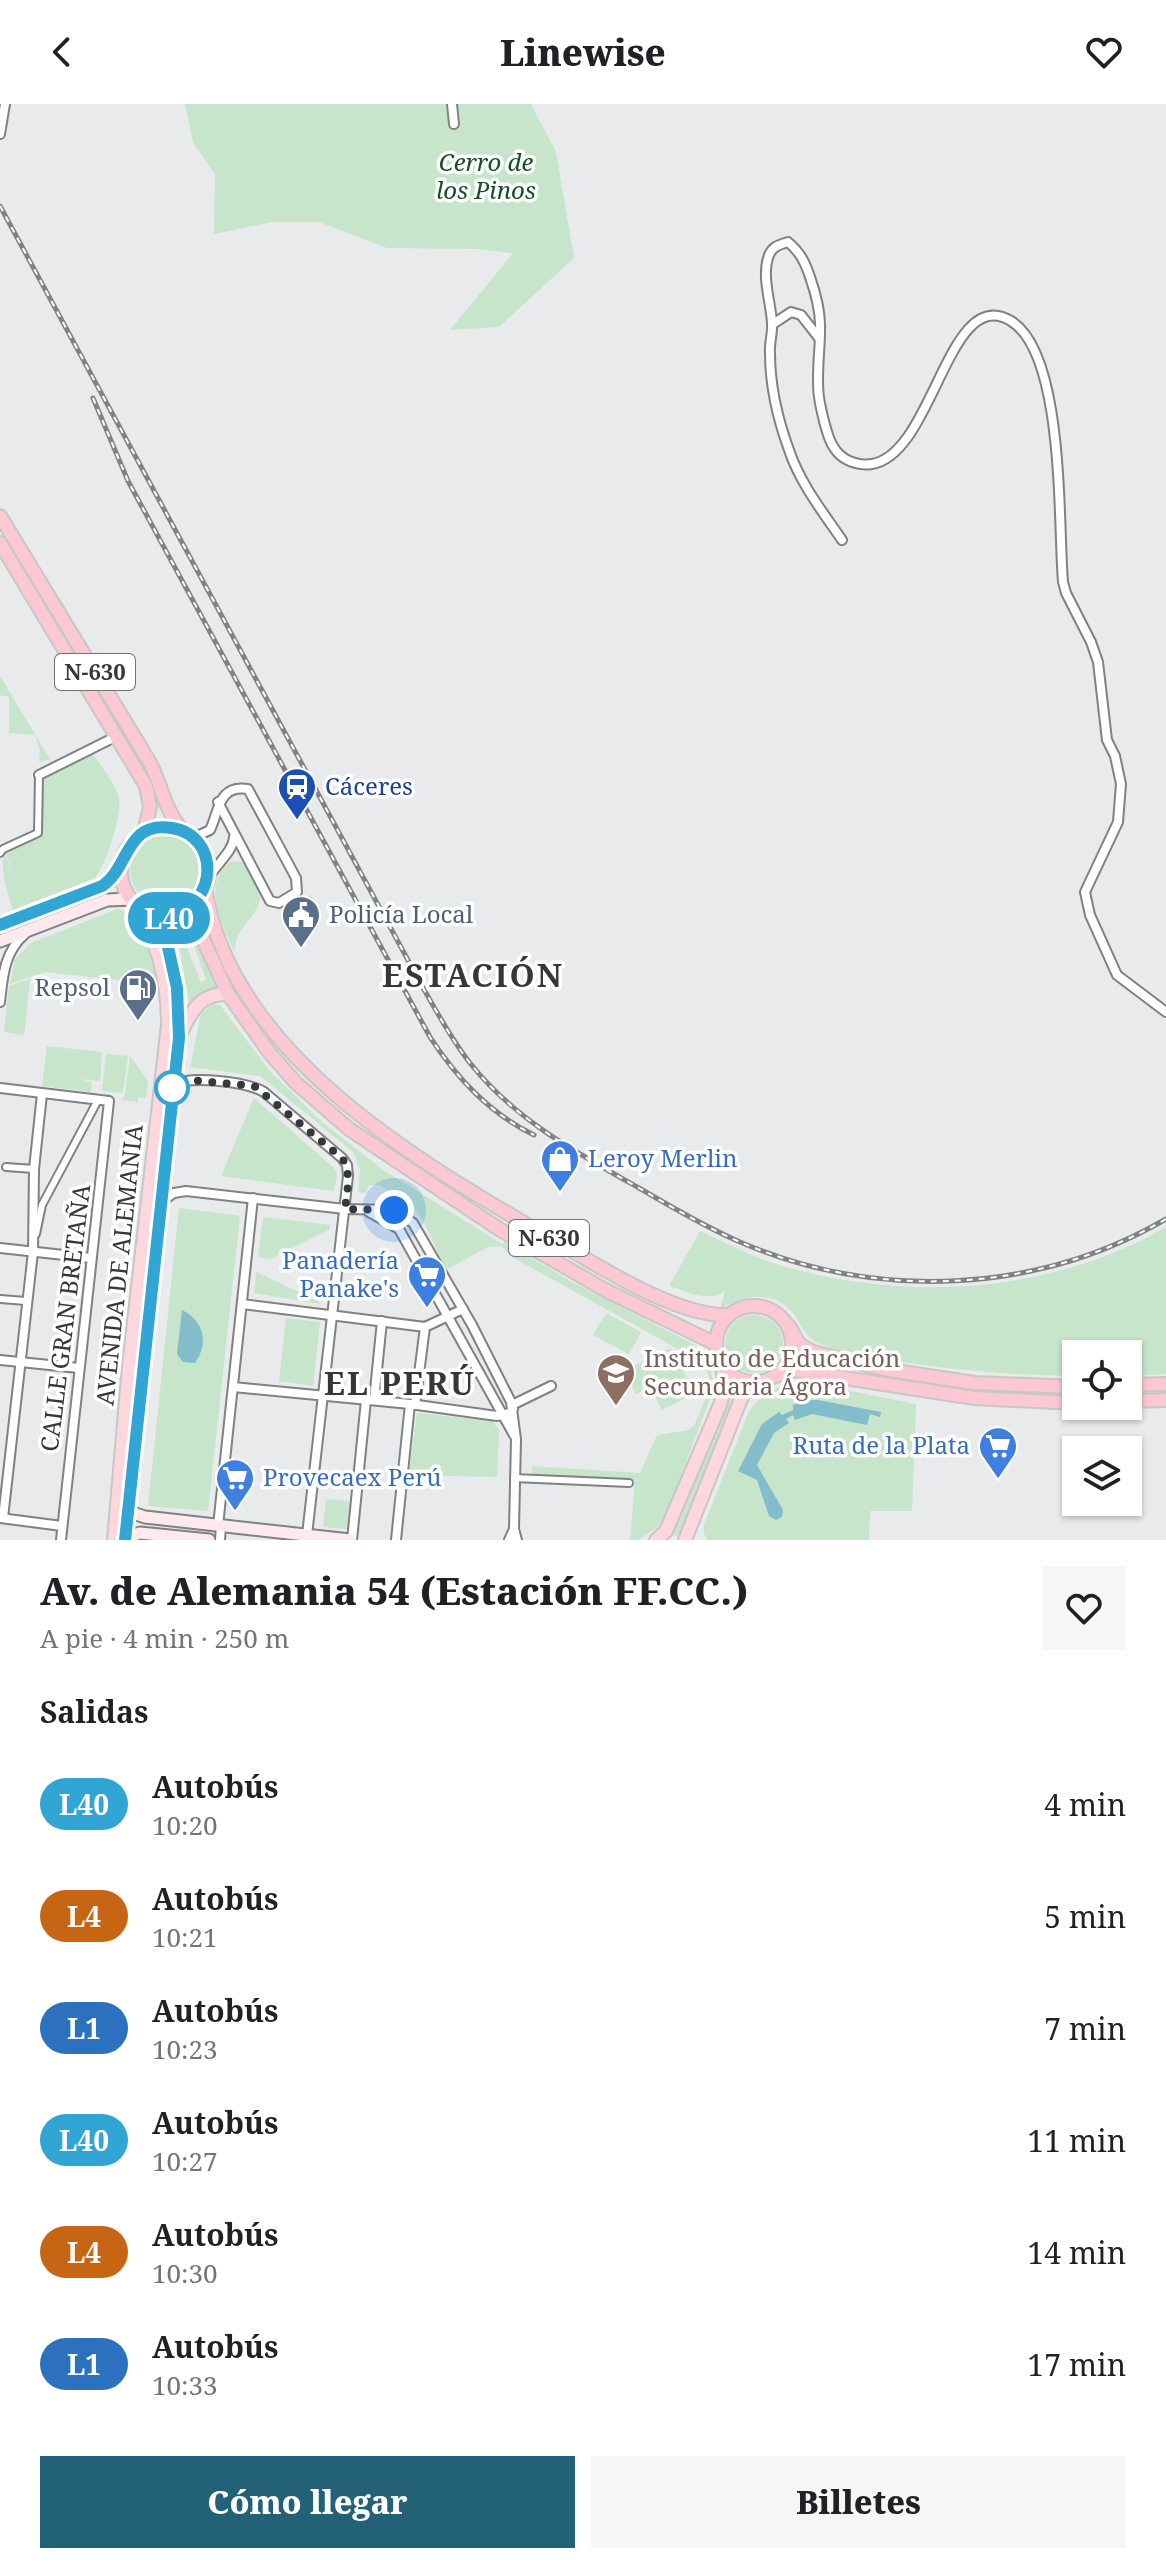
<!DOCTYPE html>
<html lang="es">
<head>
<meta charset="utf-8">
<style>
	body { margin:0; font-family:"Noto Serif",serif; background:#f6f6f6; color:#202124; height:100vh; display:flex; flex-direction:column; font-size:30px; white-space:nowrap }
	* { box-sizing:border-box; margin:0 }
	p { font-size:26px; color:#757577 }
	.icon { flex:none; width:44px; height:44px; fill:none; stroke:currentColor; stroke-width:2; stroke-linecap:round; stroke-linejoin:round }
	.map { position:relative; height:1436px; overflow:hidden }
	.side { display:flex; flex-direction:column; background:#fff; flex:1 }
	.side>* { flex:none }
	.badge { padding:0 16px; border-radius:26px; font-size:28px; line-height:52px }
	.tools { position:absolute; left:1062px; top:1236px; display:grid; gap:16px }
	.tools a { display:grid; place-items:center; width:80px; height:80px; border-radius:0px; background:#fff; box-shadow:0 2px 6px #0004; font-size:40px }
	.you { position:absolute; width:40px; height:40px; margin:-20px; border:6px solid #fff; border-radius:50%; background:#1a73e8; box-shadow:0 0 0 12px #1a73e833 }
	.map>.badge { position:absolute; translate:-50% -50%; box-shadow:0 0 0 4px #fff }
	h2 { padding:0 40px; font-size:30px; line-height:72px }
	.round { display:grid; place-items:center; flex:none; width:84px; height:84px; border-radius:0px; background:#f6f6f6 }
	.summary { display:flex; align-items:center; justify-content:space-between; height:136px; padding:0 40px }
	h1 { font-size:38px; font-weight:800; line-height:60px }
	.action { display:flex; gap:16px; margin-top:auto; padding:16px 40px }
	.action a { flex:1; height:92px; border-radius:0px; background:#226176; color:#fff; font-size:32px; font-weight:800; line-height:92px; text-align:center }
	.action a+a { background:#f6f6f6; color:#202124 }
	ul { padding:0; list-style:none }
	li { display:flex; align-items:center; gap:24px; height:112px; padding:0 40px }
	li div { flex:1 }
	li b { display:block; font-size:30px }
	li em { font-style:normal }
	li .badge { min-width:88px; font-weight:700; text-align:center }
	header { display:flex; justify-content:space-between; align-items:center; height:104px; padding:0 40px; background:#fff; font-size:36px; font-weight:800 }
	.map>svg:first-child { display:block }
</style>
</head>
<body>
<header><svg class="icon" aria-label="back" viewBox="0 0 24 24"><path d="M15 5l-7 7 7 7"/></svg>Linewise<svg class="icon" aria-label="heart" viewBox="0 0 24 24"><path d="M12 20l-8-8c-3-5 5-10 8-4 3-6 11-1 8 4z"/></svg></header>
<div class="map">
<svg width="1166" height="1436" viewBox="0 0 1166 1436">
	<rect width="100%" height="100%" fill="#e8eaec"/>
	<g fill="#c6e5ca">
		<path d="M185 0H531L556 48 574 154 499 223 450 226 513 149 479 145 387 144 319 118H272L214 130 215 70 193 39Z"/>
		<path d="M0 572 50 655 39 658 40 646 35 631 9 629V593L0 591Z"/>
		<path d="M93 650C101 663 116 680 119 695 122 712 106 760 95 774L13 806C7 790 0 763 4 747L20 789 5 747 41 730 42 675Z"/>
		<circle cx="165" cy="766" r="35"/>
		<path d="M232 757 244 758 261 791 258 803 238 831 234 847C222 820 200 778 232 757Z"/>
		<path d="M311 791 318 803 289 819 283 808Z"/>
		<path d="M117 805C141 807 151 856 156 876L149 884 135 891 136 878 45 868 10 880 15 855 31 839Z"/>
		<path d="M183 816 194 827 217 885 202 890 190 902 178 836 184 837 201 878 206 875 194 841 191 842C186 832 183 828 171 828L175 819Z"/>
		<path d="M30 875 24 931 4 928 9 882Z"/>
		<path d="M213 900 220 901 269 966 322 1018 382 1065 502 1140 505 1138 570 1177 693 1240 704 1252 711 1267 713 1287 669 1403 658 1423 637 1436H630L635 1378 633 1376 533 1371 532 1362 640 1369 657 1331 688 1326 694 1322 711 1281 705 1260 512 1153 501 1142 488 1143 449 1164 445 1162C434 1144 427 1116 411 1101 401 1091 389 1089 380 1081H369L366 1089 358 1088 360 1065 353 1048 260 972 190 963 201 909Z"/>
		<path d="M47 942 102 948 100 977 78 975 92 978 91 988 42 982Z"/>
		<path d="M106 950 128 952 123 989 102 987Z"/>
		<path d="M130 952 148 977 146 994 138 993V998L122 996 125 990Z"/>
		<path d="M254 994 334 1064 337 1070 334 1087 221 1072Z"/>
		<path d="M179 1104 240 1112 208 1407 148 1402Z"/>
		<path d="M263 1113 330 1121V1125L270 1155 258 1153Z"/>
		<path d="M1166 1123V1270L1128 1272V1250H1076V1272C1010 1271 945 1266 880 1254 860 1250 839 1247 820 1240 808 1236 802 1223 796 1213 777 1184 745 1191 720 1205L725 1187C707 1199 688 1188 669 1182L700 1127C724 1138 748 1151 773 1159 901 1199 1049 1191 1166 1123Z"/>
		<path d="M256 1168 322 1199 320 1200 254 1189Z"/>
		<path d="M606 1209 641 1228 629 1250 593 1231Z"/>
		<circle cx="754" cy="1240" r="29"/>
		<path d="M286 1214 320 1218 313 1282 279 1277Z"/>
		<path d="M670 1244 696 1289 662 1306 650 1283 636 1290 624 1267Z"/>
		<path d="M794 1279 815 1280 916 1300 912 1407H870L869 1436H707L704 1429V1420L749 1307C762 1290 773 1284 794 1279Z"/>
		<path d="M731 1280 741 1284 678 1433 671 1430Z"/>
		<path d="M417 1309 492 1317 499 1326 497 1373 409 1371Z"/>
		<path d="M326 1395 349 1397 347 1425 323 1423Z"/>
	</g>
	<g fill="#83bcca">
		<path d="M182 1206C204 1217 209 1239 195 1259L183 1258 177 1250Z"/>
		<path d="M818 1296 881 1308 880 1313 870 1310 867 1321 812 1310 795 1316 793 1311 786 1315 789 1319 774 1329 757 1361 783 1406 782 1413 776 1416 769 1412 757 1376 738 1367 762 1320 779 1308 782 1311 793 1306V1301L808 1296Z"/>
	</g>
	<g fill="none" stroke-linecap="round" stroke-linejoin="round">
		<g stroke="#808182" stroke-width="10">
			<g id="pedestrian">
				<path d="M0 749 3 745 38 729 39 671"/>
				<path d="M6 1063 34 1065"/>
				<path d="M36 1130 42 1101 98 996"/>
				<path d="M0 1195 26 1197"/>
				<path d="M514 1374 629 1379"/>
			</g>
		</g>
		<g stroke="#808182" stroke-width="12">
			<g id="minor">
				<path d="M452 0 454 20"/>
				<path d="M0 30 5 0"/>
				<path d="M773 220 791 208 801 211 819 234"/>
				<path d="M842 436C822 407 800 379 789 346 778 316 770 281 770 249 769 239 773 229 772 219 771 198 761 172 769 151 773 142 779 141 788 138 800 148 805 158 810 173 816 190 821 208 820 227 820 248 816 272 819 293 820 301 822 309 824 317 827 328 830 341 839 350 847 358 861 362 872 360 934 350 948 179 1011 217 1065 250 1058 420 1063 478L1066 489 1091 538 1098 558 1107 636 1115 652 1121 680 1118 718 1085 788 1090 811 1117 871 1166 908"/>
				<path d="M39 671 109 636"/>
				<path d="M193 734 210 726C219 708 218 680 248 685L296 774 297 788 279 799 270 797 218 698"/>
				<path d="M208 775C216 760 233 748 234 733"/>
				<path d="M0 898C3 872 4 848 25 830"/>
				<path d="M173 981C191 971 247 978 264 988L342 1054 347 1061 348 1072 307 1431"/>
				<path d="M0 984 109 997 61 1436"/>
				<path d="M162 1097 174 1089 186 1087 345 1105 394 1106 413 1119 472 1221 511 1298 516 1335 514 1425"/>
				<path d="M369 1108 399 1125 514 1331"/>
				<path d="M0 1144 91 1154"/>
				<path d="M242 1200 425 1223 463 1205"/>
				<path d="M0 1256 79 1264"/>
				<path d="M233 1283 410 1300 497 1312 510 1309 513 1305"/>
				<path d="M374 1296 382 1217"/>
				<path d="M415 1301 425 1223"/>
				<path d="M512 1301 551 1282"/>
				<path d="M0 1414 62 1422"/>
				<path d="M3 1414 33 1148 34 1065 42 990"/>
				<path d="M218 1422 253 1094"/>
				<path d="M220 1436 221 1422"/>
				<path d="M352 1436 366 1296"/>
				<path d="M396 1436 410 1300"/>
				<path d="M509 1436 514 1425 517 1436"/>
			</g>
		</g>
		<g stroke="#808182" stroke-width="15">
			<g id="secondary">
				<path d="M0 821 102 782 113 776 122 757"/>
				<path d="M0 837 107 796 132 795"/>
				<path d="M128 1403 133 1409 145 1413 350 1436"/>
				<path d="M125 1434 140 1429 209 1436"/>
			</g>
		</g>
		<g stroke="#c7c7c7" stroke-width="16">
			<g id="primary">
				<path d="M180 931C191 908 199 889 228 890"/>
				<path d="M114 1436 129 1262 168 921C168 878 158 838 136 800"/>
				<path d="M125 1436 179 934 177 884 166 834 170 810"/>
				<path d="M656 1436 666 1427 720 1301 725 1283 722 1262"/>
				<path d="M685 1436 741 1295 751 1278"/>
			</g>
		</g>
		<g stroke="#c7c7c7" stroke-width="16">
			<g id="trunk">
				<path d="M0 412 149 657C163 683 163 704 183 727"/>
				<path d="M0 439 146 682 150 703 144 728"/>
				<circle cx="165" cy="767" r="44"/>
				<path d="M205 783C230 953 427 1063 562 1141 605 1166 679 1213 728 1211"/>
				<path d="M180 807 196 820 228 890 269 948 295 978 349 1025 499 1125 607 1187 716 1240"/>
				<circle cx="754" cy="1240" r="38"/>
				<path d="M789 1222 799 1240 813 1248 888 1266 975 1279 1076 1283"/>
				<path d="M776 1272 794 1266 974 1294 1076 1299"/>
				<path d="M1128 1281 1166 1280"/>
				<path d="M1128 1297 1166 1296"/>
			</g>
		</g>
		<use href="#pedestrian" stroke="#fff" stroke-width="6"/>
		<use href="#minor" stroke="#fff" stroke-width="8"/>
		<use href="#secondary" stroke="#feeaee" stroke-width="11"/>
		<use href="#primary" stroke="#fdd6de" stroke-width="12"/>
		<use href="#trunk" stroke="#fcc8d3" stroke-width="12"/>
		<g stroke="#818283" stroke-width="5">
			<g id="rail">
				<path d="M0 102 422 882C437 908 451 935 470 959 515 1016 577 1049 639 1084 672 1103 705 1123 740 1138 877 1197 1037 1190 1166 1115"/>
				<path d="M93 294 128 377 430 933C457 974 489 1009 534 1031"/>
			</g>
		</g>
		<use href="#rail" stroke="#fff" stroke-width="2" stroke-dasharray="6" stroke-linecap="butt"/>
	</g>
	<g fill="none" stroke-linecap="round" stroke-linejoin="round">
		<g stroke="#fff" stroke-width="18">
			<path id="line" d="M0 821 102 782C130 764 125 716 172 724 221 732 218 802 170 810L166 834 177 884 179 934 125 1436"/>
		</g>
		<use href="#line" stroke="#31a5d4" stroke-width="12"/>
		<path stroke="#363737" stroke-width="8" stroke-dasharray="0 14.4" d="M172 984 182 976H189L254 982 342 1054C352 1069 347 1088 345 1105L394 1106"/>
	</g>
	<defs>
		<g id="station-pin" transform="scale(2)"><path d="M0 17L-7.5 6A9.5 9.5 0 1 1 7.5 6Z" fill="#1a4fb4" stroke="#fff"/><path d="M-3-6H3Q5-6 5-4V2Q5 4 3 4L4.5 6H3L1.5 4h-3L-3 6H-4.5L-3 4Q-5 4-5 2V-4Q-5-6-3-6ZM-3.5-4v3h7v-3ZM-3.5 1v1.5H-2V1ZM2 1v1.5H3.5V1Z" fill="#fff"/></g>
		<g id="civic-pin" transform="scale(2)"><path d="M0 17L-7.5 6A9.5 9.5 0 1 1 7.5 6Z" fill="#5c6f8a" stroke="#fff"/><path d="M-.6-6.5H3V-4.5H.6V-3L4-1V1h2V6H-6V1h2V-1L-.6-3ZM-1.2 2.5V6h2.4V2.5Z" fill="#fff"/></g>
		<g id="fuel-pin" transform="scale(2)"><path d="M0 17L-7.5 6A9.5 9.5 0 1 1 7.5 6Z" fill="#5c6f8a" stroke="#fff"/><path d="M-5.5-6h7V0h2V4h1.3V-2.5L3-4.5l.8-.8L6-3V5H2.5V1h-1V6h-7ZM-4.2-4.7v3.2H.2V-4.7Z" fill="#fff"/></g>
		<g id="shop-pin" transform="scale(2)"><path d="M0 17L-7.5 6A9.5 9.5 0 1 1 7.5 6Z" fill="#3f7fe0" stroke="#fff"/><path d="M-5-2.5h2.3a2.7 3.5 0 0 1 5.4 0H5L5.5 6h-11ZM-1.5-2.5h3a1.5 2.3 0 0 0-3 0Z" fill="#fff"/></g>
		<g id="supermarket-pin" transform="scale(2)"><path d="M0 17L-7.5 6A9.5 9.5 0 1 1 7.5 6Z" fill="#3f7fe0" stroke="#fff"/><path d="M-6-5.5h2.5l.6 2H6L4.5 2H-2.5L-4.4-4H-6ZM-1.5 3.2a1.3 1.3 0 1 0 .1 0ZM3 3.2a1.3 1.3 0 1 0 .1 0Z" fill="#fff"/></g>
		<g id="school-pin" transform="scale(2)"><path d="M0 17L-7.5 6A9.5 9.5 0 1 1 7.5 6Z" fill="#8d6e63" stroke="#fff"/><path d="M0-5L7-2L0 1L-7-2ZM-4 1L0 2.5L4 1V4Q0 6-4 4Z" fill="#fff"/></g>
	</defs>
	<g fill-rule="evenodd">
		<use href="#station-pin" x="297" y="683"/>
		<use href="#civic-pin" x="301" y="811"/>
		<use href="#fuel-pin" x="138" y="884"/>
		<use href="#shop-pin" x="560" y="1055"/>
		<use href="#supermarket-pin" x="427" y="1171"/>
		<use href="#school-pin" x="616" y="1269"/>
		<use href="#supermarket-pin" x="998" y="1342"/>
		<use href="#supermarket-pin" x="235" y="1374"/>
	</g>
	<circle fill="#fff" stroke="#31a5d4" stroke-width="4" cx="172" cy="984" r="16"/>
	<g text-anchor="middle" stroke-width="7" stroke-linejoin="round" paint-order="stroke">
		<g fill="#fff" stroke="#727373" stroke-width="2">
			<rect x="55" y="550" width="80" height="36" rx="6"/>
			<rect x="509" y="1116" width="80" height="36" rx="6"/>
		</g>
		<g font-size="22" font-weight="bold" fill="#363737">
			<text x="95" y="576">N-630</text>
			<text x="549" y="1142">N-630</text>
		</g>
		<g font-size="24" font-style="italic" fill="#154f25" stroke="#fff">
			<text x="486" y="67">Cerro de<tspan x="486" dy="28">los Pinos</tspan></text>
		</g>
		<g font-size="24" fill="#164399" stroke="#fff" text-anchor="start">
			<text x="325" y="691">Cáceres</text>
		</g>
		<g font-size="24" fill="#4e5e75" stroke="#fff" text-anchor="start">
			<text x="329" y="819">Policía Local</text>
			<text x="110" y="892" text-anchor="end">Repsol</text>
		</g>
		<g font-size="24" fill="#366cbe" stroke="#fff" text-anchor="start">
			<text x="588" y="1063">Leroy Merlin</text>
			<text x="399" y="1165" text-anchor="end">Panadería<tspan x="399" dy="28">Panake's</tspan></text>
			<text x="970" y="1350" text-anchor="end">Ruta de la Plata</text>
			<text x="263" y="1382">Provecaex Perú</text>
		</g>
		<g font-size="24" fill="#363737" stroke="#fff">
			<text transform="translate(120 1161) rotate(-84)" y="8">AVENIDA DE ALEMANIA</text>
			<text transform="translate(66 1214) rotate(-83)" y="8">CALLE GRAN BRETAÑA</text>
		</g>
		<g font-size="24" fill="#785e54" stroke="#fff" text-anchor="start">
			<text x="644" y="1263">Instituto de Educación<tspan x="644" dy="28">Secundaria Ágora</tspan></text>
		</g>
		<g font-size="32" font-weight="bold" letter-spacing="2" fill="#363737" stroke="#fff">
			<text x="473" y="883">ESTACIÓN</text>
			<text x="400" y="1291">EL PERÚ</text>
		</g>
	</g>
</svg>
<div class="tools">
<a><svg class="icon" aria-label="locate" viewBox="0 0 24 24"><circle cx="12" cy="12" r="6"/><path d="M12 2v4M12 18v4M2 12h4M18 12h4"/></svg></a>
<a><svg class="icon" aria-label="layers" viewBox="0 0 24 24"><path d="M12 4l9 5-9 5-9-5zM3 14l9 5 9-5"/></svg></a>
</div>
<div class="you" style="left:394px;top:1106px"></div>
<b class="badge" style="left:169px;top:814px;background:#31a5d4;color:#fff">L40</b>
</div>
<section class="side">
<div class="summary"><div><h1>Av. de Alemania 54 (Estación FF.CC.)</h1><p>A pie · 4 min · 250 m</p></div><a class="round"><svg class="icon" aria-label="heart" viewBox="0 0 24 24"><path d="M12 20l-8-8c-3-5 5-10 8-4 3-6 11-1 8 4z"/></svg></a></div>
<h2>Salidas</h2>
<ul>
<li><span class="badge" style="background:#31a5d4;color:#fff">L40</span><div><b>Autobús</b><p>10:20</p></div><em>4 min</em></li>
<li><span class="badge" style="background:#c86514;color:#fff">L4</span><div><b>Autobús</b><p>10:21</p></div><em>5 min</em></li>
<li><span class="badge" style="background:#2c71be;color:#fff">L1</span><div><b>Autobús</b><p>10:23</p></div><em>7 min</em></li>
<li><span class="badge" style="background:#31a5d4;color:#fff">L40</span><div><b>Autobús</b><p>10:27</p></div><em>11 min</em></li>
<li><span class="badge" style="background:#c86514;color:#fff">L4</span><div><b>Autobús</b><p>10:30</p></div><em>14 min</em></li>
<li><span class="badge" style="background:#2c71be;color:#fff">L1</span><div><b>Autobús</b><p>10:33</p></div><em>17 min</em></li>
</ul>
<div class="action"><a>Cómo llegar</a><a>Billetes</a></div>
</section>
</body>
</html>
